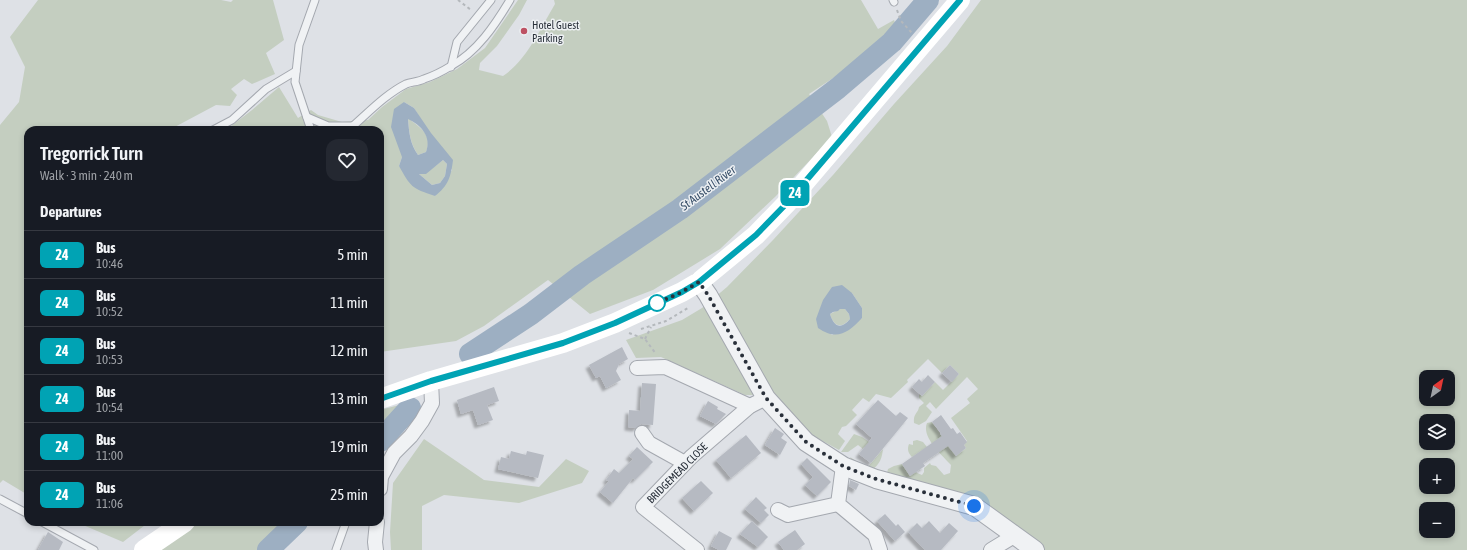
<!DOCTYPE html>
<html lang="en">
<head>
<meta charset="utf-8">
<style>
	body { margin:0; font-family:"Asap Condensed",sans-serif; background:#242831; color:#f1f3f6; height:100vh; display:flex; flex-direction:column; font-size:15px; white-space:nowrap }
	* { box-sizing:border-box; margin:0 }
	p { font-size:13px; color:#9ea1a6 }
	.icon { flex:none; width:22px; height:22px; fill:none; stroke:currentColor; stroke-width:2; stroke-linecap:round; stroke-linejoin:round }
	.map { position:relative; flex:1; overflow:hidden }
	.panel { position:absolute; left:24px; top:126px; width:360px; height:400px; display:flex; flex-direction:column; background:#171b24; border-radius:12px; box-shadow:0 2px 6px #0003 }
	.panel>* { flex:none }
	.badge { padding:0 8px; border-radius:6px; font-size:14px; line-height:26px }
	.needle { width:26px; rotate:33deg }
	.fabs { position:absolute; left:1419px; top:370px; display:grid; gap:8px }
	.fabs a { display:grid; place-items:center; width:36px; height:36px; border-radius:8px; background:#171b24; box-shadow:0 2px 6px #0003; font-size:20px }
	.you { position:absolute; width:20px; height:20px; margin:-10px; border:3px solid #fff; border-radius:50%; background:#1a73e8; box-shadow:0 0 0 6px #1a73e833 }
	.map>.badge { position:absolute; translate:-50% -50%; box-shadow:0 0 0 2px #fff }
	h2 { padding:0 16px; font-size:15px; line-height:36px }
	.round { display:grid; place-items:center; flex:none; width:42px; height:42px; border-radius:12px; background:#242831 }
	.head { display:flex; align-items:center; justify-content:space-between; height:68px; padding:0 16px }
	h1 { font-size:19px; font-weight:600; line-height:30px }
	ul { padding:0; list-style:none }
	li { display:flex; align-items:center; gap:12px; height:48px; padding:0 16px; border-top:1px solid #363941 }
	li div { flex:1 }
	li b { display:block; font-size:15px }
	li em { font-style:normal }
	li .badge { min-width:44px; font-weight:700; text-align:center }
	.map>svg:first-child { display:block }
</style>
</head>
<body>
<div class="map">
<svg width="1467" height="550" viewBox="0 0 1467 550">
	<defs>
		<filter id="shadow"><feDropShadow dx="-3.5" dy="3.5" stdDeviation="1" flood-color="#0004"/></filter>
	</defs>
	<rect width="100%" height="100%" fill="#dee1e6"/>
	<g fill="#c4cec0" fill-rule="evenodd">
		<path d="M38 0H221L231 2 233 0H273L284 40 266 53 275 74 252 84 244 79 231 89 237 95 230 106 216 105 171 129V130H28V495L3 480 0 483V125L19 102 25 67 10 37Z"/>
		<path d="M518 0H527L519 15 497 46 480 63 479 70 503 76C527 60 540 29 555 4L554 0H861L878 29 894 20 897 28 868 55 809 94 827 121 832 137 776 196 720 249 653 290 590 314 548 280 484 326 456 341 380 352V130H226L252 110 279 87 298 118 311 110 318 115 342 122 368 120 382 107 406 89 430 82 457 69 485 48ZM404 102 414 108 452 170 435 196 399 166 402 157Z"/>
		<path d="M981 0H1467V550H1042L980 504 887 473 888 469 894 466 902 464 910 476 915 472 922 475 924 472V468L930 463 931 465 936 466 944 475 950 473 951 465C942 455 921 437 927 423L932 422 956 456 966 448 964 445 967 441 951 418 970 403 967 399 978 389 967 377 936 409 930 402 926 406 932 412 926 421 919 425 914 423C913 413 918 414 919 407L924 403 919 398V394L922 396 935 382 943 390 959 374 950 365 942 373 928 359 907 380 908 382 891 398 876 394 869 402 863 398 852 410 857 415 846 426 842 427 838 434 845 441 839 450 810 434 768 395H745L661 357 636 358 626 340 682 320 702 308 727 287 773 240 833 175 894 104 947 46ZM852 293 862 308V318L832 335 816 319ZM1426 377H1448V399H1426ZM1426 421H1448V443H1426ZM1426 465H1448V487H1426ZM1426 509H1448V531H1426Z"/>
		<path d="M408 118C421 128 433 135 426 152L418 155C410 143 409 132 408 118Z"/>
		<path d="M443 160 447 164 445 176 440 183 432 185 419 174 434 167Z"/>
		<path d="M840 309H845L849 314 850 319C841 329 834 327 830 314Z"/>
		<path d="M407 403 380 433V410Z"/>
		<path d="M854 434 862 437 872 444 869 451 864 447 863 449 858 445 848 452H841Z"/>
		<path d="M424 439 484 480 539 487 566 459 589 471 582 483 519 503 444 495 422 506V550H391L390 532 393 483Z"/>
		<path d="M917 440 923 442 927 447 912 457C908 453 907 449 909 444L913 445V441Z"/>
		<path d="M883 449C882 458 880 464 872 470L854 464 850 457 867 468Z"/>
		<path d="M76 522H149L123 542Z"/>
		<path d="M200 522H290L260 550H158Z"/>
	</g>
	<g fill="#9dafc2" fill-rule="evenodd">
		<path d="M404 102 414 108 431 133 453 160C451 177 448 186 435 196 411 188 411 187 399 166L402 157 391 127 394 109ZM408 119C421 125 432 137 426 152L418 155C410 144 409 132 408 119ZM443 160 447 164 445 176 440 183 432 185 419 174H426Z"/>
		<path d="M842 285 852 293 862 308V318C848 333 837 341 818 328L816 319 823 300 832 287ZM840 309H845L849 314 850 319C841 330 834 327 830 314L833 312 838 311Z"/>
	</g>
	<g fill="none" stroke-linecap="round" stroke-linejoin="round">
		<g stroke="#9dafc2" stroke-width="22">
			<path d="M470 354 531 314 582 275 680 209 838 88 892 42 928 0"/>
			<path d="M380 441 410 408"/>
			<path d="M268 550 297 522"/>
		</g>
	</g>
	<g fill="#b6bac2" filter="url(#shadow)">
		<path d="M622 347 628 359 619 364 616 371 621 380 606 388 600 376 596 378 589 365Z"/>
		<path d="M950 365 959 374 952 382 942 373Z"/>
		<path d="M928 375 935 382 922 396 912 387 919 379 922 382Z"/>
		<path d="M642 383 656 384 653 425 641 424 636 428 628 427 629 410 640 411Z"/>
		<path d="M494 387 499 401 487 405 493 420 478 425 473 410 461 414 457 400Z"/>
		<path d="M878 400 896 416 900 412 908 418 871 463 859 454 872 438 856 424Z"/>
		<path d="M708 401 718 407 717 409 726 414 716 424 700 416Z"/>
		<path d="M941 415 951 429 953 428 957 434 960 432 967 442 964 445 966 448 956 456 948 446 923 463 925 466 910 476 902 464 942 436 940 434 941 433 932 422Z"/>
		<path d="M775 428 784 434 781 438 787 442 780 455 765 445Z"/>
		<path d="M746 435 761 453 731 478 716 460Z"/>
		<path d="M637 447 653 462 635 480 633 478 613 503 600 492 609 481 606 480 614 469 619 473 633 459 629 456Z"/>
		<path d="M511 451 526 455 527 451 544 455 538 478 498 469 501 457 509 459Z"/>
		<path d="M807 458 831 482 817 496 805 485 813 477 801 464Z"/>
		<path d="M850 480 859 484 856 490 849 486Z"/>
		<path d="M701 481 713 493 694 511 682 498Z"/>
		<path d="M756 497 767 508 764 510 769 515 761 523 745 509Z"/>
		<path d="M885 514 896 526 898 524 905 532 895 541 877 521Z"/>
		<path d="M752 521 768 537 758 547 740 534Z"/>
		<path d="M929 521 940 533 949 523 958 531 941 550H925L908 532 917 523 922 528Z"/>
		<path d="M795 530 805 544 797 550H784L778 542Z"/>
		<path d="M719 531 732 538 726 550H719L711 546Z"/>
		<path d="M48 532 63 542 59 550H38Z"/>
	</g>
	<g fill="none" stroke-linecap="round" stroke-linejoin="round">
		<g stroke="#a4a8af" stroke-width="9">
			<g id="service">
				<path d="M893 0 894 2"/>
				<path d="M451 67 457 42 491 0"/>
				<path d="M307 117 328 126H353L350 130"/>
				<path d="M353 126C369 112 386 94 406 84 411 82 418 82 424 79 433 76 443 71 451 66 477 52 495 25 510 0"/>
				<path d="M213 130 232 120 266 89 296 71"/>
				<path d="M311 130 295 82 299 45 315 0"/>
				<path d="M0 499 28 514"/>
				<path d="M42 522 94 550"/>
				<path d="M336 550 346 522"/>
			</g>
		</g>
		<g stroke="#a4a8af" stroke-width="16">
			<g id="minor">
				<path d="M637 368 665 367 750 406"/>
				<path d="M642 433 649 443 685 463"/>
				<path d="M843 466 838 504 875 535 880 550"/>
				<path d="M380 489 381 477 394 453 411 436 422 421 432 403 431 381"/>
				<path d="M778 510 788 515 838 504"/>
				<path d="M376 550 375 542 377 522"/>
				<path d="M697 550 643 507 691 457 750 406 766 398"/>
				<path d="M991 550 1014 536"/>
			</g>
		</g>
		<g stroke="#a4a8af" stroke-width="20">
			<path id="tertiary" d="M699 282 708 295 766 398 806 442 843 466 876 479 974 506 1035 550"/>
		</g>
		<g stroke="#b4b8bc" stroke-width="2" stroke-dasharray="3 3" stroke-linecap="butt">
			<path d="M458 0 471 10"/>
			<path d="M897 10 901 21 912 33"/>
			<path d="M641 329 666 321 688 308"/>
			<path d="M629 333 645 339 656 354"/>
			<path d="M645 339 651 327"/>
		</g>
		<use href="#service" stroke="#f0f2f4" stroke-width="7"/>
		<use href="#minor" stroke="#f0f2f4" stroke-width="14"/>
		<use href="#tertiary" stroke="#f0f2f4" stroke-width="18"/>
		<g stroke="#fff" stroke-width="20">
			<path d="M380 399 431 381 563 343 615 323 682 292 699 282 756 235 787 203 960 0"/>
			<path d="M144 550 185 522"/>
		</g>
	</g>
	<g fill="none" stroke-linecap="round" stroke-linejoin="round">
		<g stroke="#fff" stroke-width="9">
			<path id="line" d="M380 399 431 381 563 343 615 323 682 292 699 282 756 235 787 203 960 0"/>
		</g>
		<use href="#line" stroke="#00a3b4" stroke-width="6"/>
		<path stroke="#29303a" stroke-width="4" stroke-dasharray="0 7.2" d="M657 303 655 304 682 292 699 282 708 295 766 398 806 442 843 466 876 479 974 506"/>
	</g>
	<circle fill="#bd5163" stroke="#edf0f3" stroke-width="1.5" cx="524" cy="31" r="4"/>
	<circle fill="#fff" stroke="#00a3b4" stroke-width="2" cx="657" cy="303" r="8"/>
	<g text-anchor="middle" stroke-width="3" stroke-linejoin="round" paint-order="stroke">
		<g font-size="11" fill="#29303a" stroke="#edf0f3" text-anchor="start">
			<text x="532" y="29">Hotel Guest<tspan x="532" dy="13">Parking</tspan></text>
		</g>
		<g font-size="11" fill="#29303a" stroke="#edf0f3">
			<text transform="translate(677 473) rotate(-45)" y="4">BRIDGEMEAD CLOSE</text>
		</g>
		<g font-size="12" font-style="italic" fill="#384f69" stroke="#edf0f3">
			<text transform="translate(708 188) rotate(-37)" y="4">St Austell River</text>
		</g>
	</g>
</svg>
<div class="fabs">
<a><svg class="needle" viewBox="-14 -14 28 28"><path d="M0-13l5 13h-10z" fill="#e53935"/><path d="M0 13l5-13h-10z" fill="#9ea1a6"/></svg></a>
<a><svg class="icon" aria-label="layers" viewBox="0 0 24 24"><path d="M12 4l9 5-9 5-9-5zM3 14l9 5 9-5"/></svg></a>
<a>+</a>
<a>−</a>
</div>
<div class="you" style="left:974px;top:506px"></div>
<b class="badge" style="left:795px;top:193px;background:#00a3b4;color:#fff">24</b>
<section class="panel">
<div class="head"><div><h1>Tregorrick Turn</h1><p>Walk · 3 min · 240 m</p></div><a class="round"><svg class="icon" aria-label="heart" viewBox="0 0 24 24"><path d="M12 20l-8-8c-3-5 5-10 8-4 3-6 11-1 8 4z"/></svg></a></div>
<h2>Departures</h2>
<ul>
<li><span class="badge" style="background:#00a3b4;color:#fff">24</span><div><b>Bus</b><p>10:46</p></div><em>5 min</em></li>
<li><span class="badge" style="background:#00a3b4;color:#fff">24</span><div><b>Bus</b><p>10:52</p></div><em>11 min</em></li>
<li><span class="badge" style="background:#00a3b4;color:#fff">24</span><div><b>Bus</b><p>10:53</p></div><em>12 min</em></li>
<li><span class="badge" style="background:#00a3b4;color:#fff">24</span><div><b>Bus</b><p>10:54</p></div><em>13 min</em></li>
<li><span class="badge" style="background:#00a3b4;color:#fff">24</span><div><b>Bus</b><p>11:00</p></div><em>19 min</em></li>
<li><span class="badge" style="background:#00a3b4;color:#fff">24</span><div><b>Bus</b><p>11:06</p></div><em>25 min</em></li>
</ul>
</section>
</div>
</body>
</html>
